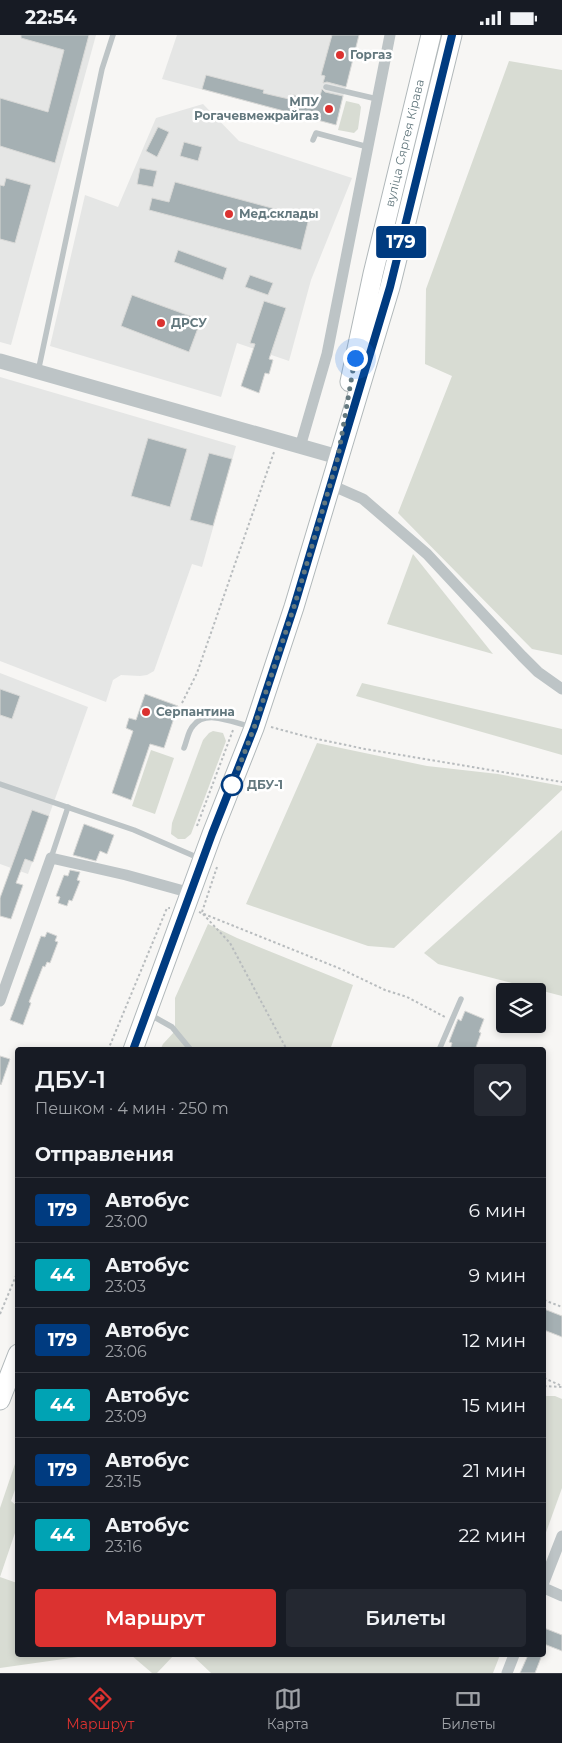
<!DOCTYPE html>
<html lang="ru">
<head>
<meta charset="utf-8">
<style>
	body { margin:0; font-family:Montserrat,sans-serif; background:#242831; color:#f1f3f6; height:100vh; display:flex; flex-direction:column; font-size:19px; white-space:nowrap }
	* { box-sizing:border-box; margin:0 }
	p { font-size:16px; color:#9ea1a6 }
	.icon { flex:none; width:28px; height:28px; fill:none; stroke:currentColor; stroke-width:2; stroke-linecap:round; stroke-linejoin:round }
	.map { position:relative; flex:1; overflow:hidden }
	.sheet { position:absolute; left:15px; top:1012px; width:531px; height:610px; display:flex; flex-direction:column; background:#171b24; border-radius:5px; box-shadow:0 2px 8px #0003 }
	.sheet>* { flex:none }
	.badge { padding:0 10px; border-radius:4px; font-size:18px; line-height:32px }
	.buttons { position:absolute; left:496px; top:948px; display:grid; gap:10px }
	.buttons a { display:grid; place-items:center; width:50px; height:50px; border-radius:5px; background:#171b24; box-shadow:0 2px 8px #0003; font-size:25px }
	.you { position:absolute; width:25px; height:25px; margin:-12px; border:4px solid #fff; border-radius:50%; background:#1a73e8; box-shadow:0 0 0 8px #1a73e833 }
	.map>.badge { position:absolute; translate:-50% -50%; box-shadow:0 0 0 2px #fff }
	h2 { padding:0 20px; font-size:19px; line-height:45px }
	.round { display:grid; place-items:center; flex:none; width:52px; height:52px; border-radius:5px; background:#242831 }
	.summary { display:flex; align-items:center; justify-content:space-between; height:85px; padding:0 20px }
	h1 { font-size:24px; font-weight:600; line-height:38px }
	.action { display:flex; gap:10px; margin-top:auto; padding:10px 20px }
	.action a { flex:1; height:58px; border-radius:5px; background:#db3230; color:#fff; font-size:20px; font-weight:600; line-height:58px; text-align:center }
	.action a+a { background:#242831; color:#f1f3f6 }
	ul { padding:0; list-style:none }
	li { display:flex; align-items:center; gap:15px; height:65px; padding:0 20px; border-top:1px solid #363941 }
	li div { flex:1 }
	li b { display:block; font-size:19px }
	li em { font-style:normal }
	li .badge { min-width:55px; font-weight:700; text-align:center }
	.status { display:flex; justify-content:space-between; align-items:center; height:35px; padding:0 25px; background:#171b24; direction:ltr }
	.status svg { height:14px; fill:currentColor }
	.dock { display:flex; justify-content:space-around; align-items:center; height:70px; border-top:1px solid #363941; background:#171b24; font-size:14px; color:#9ea1a6 }
	.dock a { display:grid; justify-items:center; gap:2px }
	.dock .active { color:#db3230 }
	.map>svg:first-child { display:block }
</style>
</head>
<body>
<div class="status"><b>22:54</b><svg viewBox="0 0 49 12"><path d="M0 12V9h3v3zM5 12V6h3v6zM10 12V3h3v9zM15 12V0h3v12zM26 1h20v11H26zM47 4h2v5h-2z"/></svg></div>
<div class="map">
<svg width="562" height="1638" viewBox="0 0 562 1638">
	<rect width="100%" height="100%" fill="#f7f6f4"/>
	<g fill="#e5e6e5">
		<path d="M0 0H96L11 310 0 307Z"/>
		<path d="M177 0H359L336 90 162 44Z"/>
		<path d="M203 69 239 106 352 143 311 245 289 326 237 308 221 362 50 311 85 160 118 172 156 83Z"/>
		<path d="M0 342 236 411 202 532 192 529 154 636 147 640 140 641 121 640 113 645 106 667 0 626Z"/>
		<path d="M0 638 88 672 28 839 0 829Z"/>
	</g>
	<g fill="#d8dcd3">
		<path d="M509 26 562 35V620L532 614 398 478 452 341 425 329 426 254Z"/>
		<path d="M346 66 359 69 361 72 358 94 354 98 338 95Z"/>
		<path d="M413 519 493 619 387 589Z"/>
		<path d="M362 648 562 694V720L356 661Z"/>
		<path d="M213 696 223 698 226 706 191 799 185 804H178L171 799 172 788 203 705 209 698Z"/>
		<path d="M317 708 427 731 498 739 562 751V755L394 913 368 911 246 869Z"/>
		<path d="M151 715 174 723 155 779 132 771Z"/>
		<path d="M562 795V961L438 929 424 918Z"/>
		<path d="M208 889 237 903 353 950 330 1015H160L163 1009 175 996V963Z"/>
		<path d="M544 1361H555L562 1364V1453L544 1503Z"/>
		<path d="M17 1423V1449L11 1466 17 1471V1492L0 1542 17 1548 18 1620H92L0 1633V1473Z"/>
		<path d="M131 1620H174L157 1638H152Z"/>
		<path d="M192 1620H500L493 1638H211Z"/>
	</g>
	<g fill="#a5b0b3" stroke="#d8d8d6">
		<path d="M21 0H89L55 128 0 111V63L48 77 64 15 21 3Z"/>
		<path d="M332 0H359L346 52 327 47 323 48 325 41 321 40Z"/>
		<path d="M206 40 264 55 263 58 289 64 290 59 318 67 322 54 325 57 343 61 336 90 202 54Z"/>
		<path d="M158 92 169 97 157 122 146 116Z"/>
		<path d="M184 107 202 112 198 126 180 121Z"/>
		<path d="M140 133 157 136 153 152 137 149Z"/>
		<path d="M6 143 31 150 15 208 0 204V150L4 151Z"/>
		<path d="M175 147 309 183 301 215 149 175 152 163 169 167Z"/>
		<path d="M178 215 227 233 223 245 174 227Z"/>
		<path d="M250 240 273 248 268 260 245 252Z"/>
		<path d="M132 260 201 285 189 317 121 291Z"/>
		<path d="M264 266 286 273 269 324 273 325 269 339 265 338 259 358 241 351 255 309 250 308Z"/>
		<path d="M148 403 187 414 170 472 131 461Z"/>
		<path d="M209 418 232 424 213 491 190 485Z"/>
		<path d="M0 654 20 661 12 684 0 680Z"/>
		<path d="M145 659 178 671 164 713 150 709 131 765 112 758 133 696 126 693 129 683 136 685Z"/>
		<path d="M32 775 49 781 33 827 25 824 16 848 23 850 11 884 0 881V863Z"/>
		<path d="M84 789 114 800 107 819 100 816 96 826 73 820Z"/>
		<path d="M70 835 80 837 77 845 80 846 72 866 69 865 67 871 58 868 60 862 56 861 64 840 68 841Z"/>
		<path d="M47 897 57 901 55 906 58 907 50 928 47 927 45 932 43 931 29 967 31 968 23 990 10 985 41 901 45 902Z"/>
		<path d="M465 976 484 984 479 997 481 998 475 1015H450L452 1008 449 1007 458 984 461 986Z"/>
		<path d="M0 1021 10 1024 1 1050 0 1049Z"/>
		<path d="M544 1274 562 1281V1302L544 1295Z"/>
		<path d="M544 1593 562 1600V1616L544 1609Z"/>
		<path d="M528 1620H542L535 1638H520Z"/>
	</g>
	<g fill="none" stroke-linecap="round" stroke-linejoin="round">
		<g stroke="#b1b8ba" stroke-width="21">
			<g id="primary">
				<path id="s1" d="M350 347 373 239 431 0"/>
				<path d="M133 1015 212 799 254 693 294 572 390 252 452 0"/>
				<path d="M0 1365 18 1319"/>
			</g>
		</g>
		<g stroke="#b8bcbe" stroke-width="2" stroke-dasharray="2.5 2.5" stroke-linecap="butt">
			<path d="M182 668 197 638 274 417"/>
			<path d="M271 692 308 702 365 714 562 747"/>
			<path d="M197 791 233 695"/>
			<path d="M199 877 341 934 385 955 407 962 445 982"/>
			<path d="M202 877 217 832"/>
			<path d="M203 879 230 908 287 1015"/>
			<path d="M108 1015 167 873H170"/>
			<path d="M544 1265 562 1272"/>
			<path d="M0 1279 18 1236"/>
			<path d="M544 1343 562 1351"/>
			<path d="M544 1351 562 1352"/>
		</g>
		<g stroke="#bdc4c6" stroke-width="5.5">
			<path d="M326 52 377 64"/>
			<path d="M313 105 316 98 368 112"/>
			<path d="M38 337 102 34 113 0"/>
			<path d="M184 713C187 706 188 696 193 691 206 673 236 689 252 692"/>
			<path d="M0 749 134 795 201 824"/>
			<path d="M51 823 68 772"/>
			<path d="M149 979 172 992 191 1015"/>
			<path d="M439 1015 461 964"/>
		</g>
		<g stroke="#bdc4c6" stroke-width="11">
			<path d="M300 412 327 319 390 0"/>
			<path d="M331 450 363 464 427 519 522 621 538 637 562 654"/>
			<path d="M0 966 51 823 126 840 191 858"/>
			<path d="M544 1547 562 1501"/>
			<path d="M544 1553 562 1561"/>
			<path d="M507 1638 514 1620"/>
		</g>
		<path stroke="#bdc4c6" stroke-width="15" d="M0 326 338 422"/>
		<use href="#primary" stroke="#fff" stroke-width="19"/>
	</g>
	<g fill="none" stroke-linecap="round" stroke-linejoin="round">
		<g stroke="#fff" stroke-width="11">
			<path id="line" d="M133 1015 212 799 254 693 294 572 390 252 452 0"/>
		</g>
		<use href="#line" stroke="#003b80" stroke-width="8"/>
		<path stroke="#63787e" stroke-width="5" stroke-dasharray="0 9" d="M232 750 254 693 294 572 330 450 338 422 355 323"/>
	</g>
	<g fill="#db3230" stroke="#fff" stroke-width="2">
		<circle cx="340" cy="20" r="5"/>
		<circle cx="329" cy="74" r="5"/>
		<circle cx="229" cy="179" r="5"/>
		<circle cx="161" cy="288" r="5"/>
		<circle cx="146" cy="677" r="5"/>
	</g>
	<circle fill="#fff" stroke="#003b80" stroke-width="2.5" cx="232" cy="750" r="10"/>
	<g text-anchor="middle" stroke-width="5" stroke-linejoin="round" paint-order="stroke">
		<g font-size="12" font-weight="bold" fill="#63787e" stroke="#fff" text-anchor="start">
			<text x="350" y="24">Горгаз</text>
			<text x="319" y="71" text-anchor="end">МПУ<tspan x="319" dy="14">Рогачевмежрайгаз</tspan></text>
			<text x="239" y="183">Мед.склады</text>
			<text x="171" y="292">ДРСУ</text>
			<text x="156" y="681">Серпантина</text>
		</g>
		<g font-size="12" fill="#63787e" stroke="#fff">
			<text dy="4" stroke="none"><textPath href="#s1" startOffset="245">вуліца Сяргея Кірава</textPath></text>
		</g>
		<g font-size="12" font-weight="bold" fill="#63787e" stroke="#fff" text-anchor="start">
			<text x="247" y="754">ДБУ-1</text>
		</g>
	</g>
</svg>
<div class="buttons">
<a><svg class="icon" aria-label="layers" viewBox="0 0 24 24"><path d="M12 4l9 5-9 5-9-5zM3 14l9 5 9-5"/></svg></a>
</div>
<div class="you" style="left:355px;top:323px"></div>
<b class="badge" style="left:401px;top:207px;background:#003b80;color:#fff">179</b>
<section class="sheet">
<div class="summary"><div><h1>ДБУ-1</h1><p>Пешком · 4 мин · 250 m</p></div><a class="round"><svg class="icon" aria-label="heart" viewBox="0 0 24 24"><path d="M12 20l-8-8c-3-5 5-10 8-4 3-6 11-1 8 4z"/></svg></a></div>
<h2>Отправления</h2>
<ul>
<li><span class="badge" style="background:#003b80;color:#fff">179</span><div><b>Автобус</b><p>23:00</p></div><em>6 мин</em></li>
<li><span class="badge" style="background:#00a3b4;color:#fff">44</span><div><b>Автобус</b><p>23:03</p></div><em>9 мин</em></li>
<li><span class="badge" style="background:#003b80;color:#fff">179</span><div><b>Автобус</b><p>23:06</p></div><em>12 мин</em></li>
<li><span class="badge" style="background:#00a3b4;color:#fff">44</span><div><b>Автобус</b><p>23:09</p></div><em>15 мин</em></li>
<li><span class="badge" style="background:#003b80;color:#fff">179</span><div><b>Автобус</b><p>23:15</p></div><em>21 мин</em></li>
<li><span class="badge" style="background:#00a3b4;color:#fff">44</span><div><b>Автобус</b><p>23:16</p></div><em>22 мин</em></li>
</ul>
<div class="action"><a>Маршрут</a><a>Билеты</a></div>
</section>
</div>
<nav class="dock">
<a class="active"><svg class="icon" aria-label="directions" viewBox="0 0 24 24"><path d="M12 3l9 9-9 9-9-9zM9 14v-3h6M13 9l2 2-2 2"/></svg>Маршрут</a>
<a><svg class="icon" aria-label="map" viewBox="0 0 24 24"><path d="M3 6l6-2 6 2 6-2v14l-6 2-6-2-6 2zM9 4v14M15 6v14"/></svg>Карта</a>
<a><svg class="icon" aria-label="tickets" viewBox="0 0 24 24"><path d="M3 7h18v10H3zM15 7v10"/></svg>Билеты</a>
</nav>
</body>
</html>
